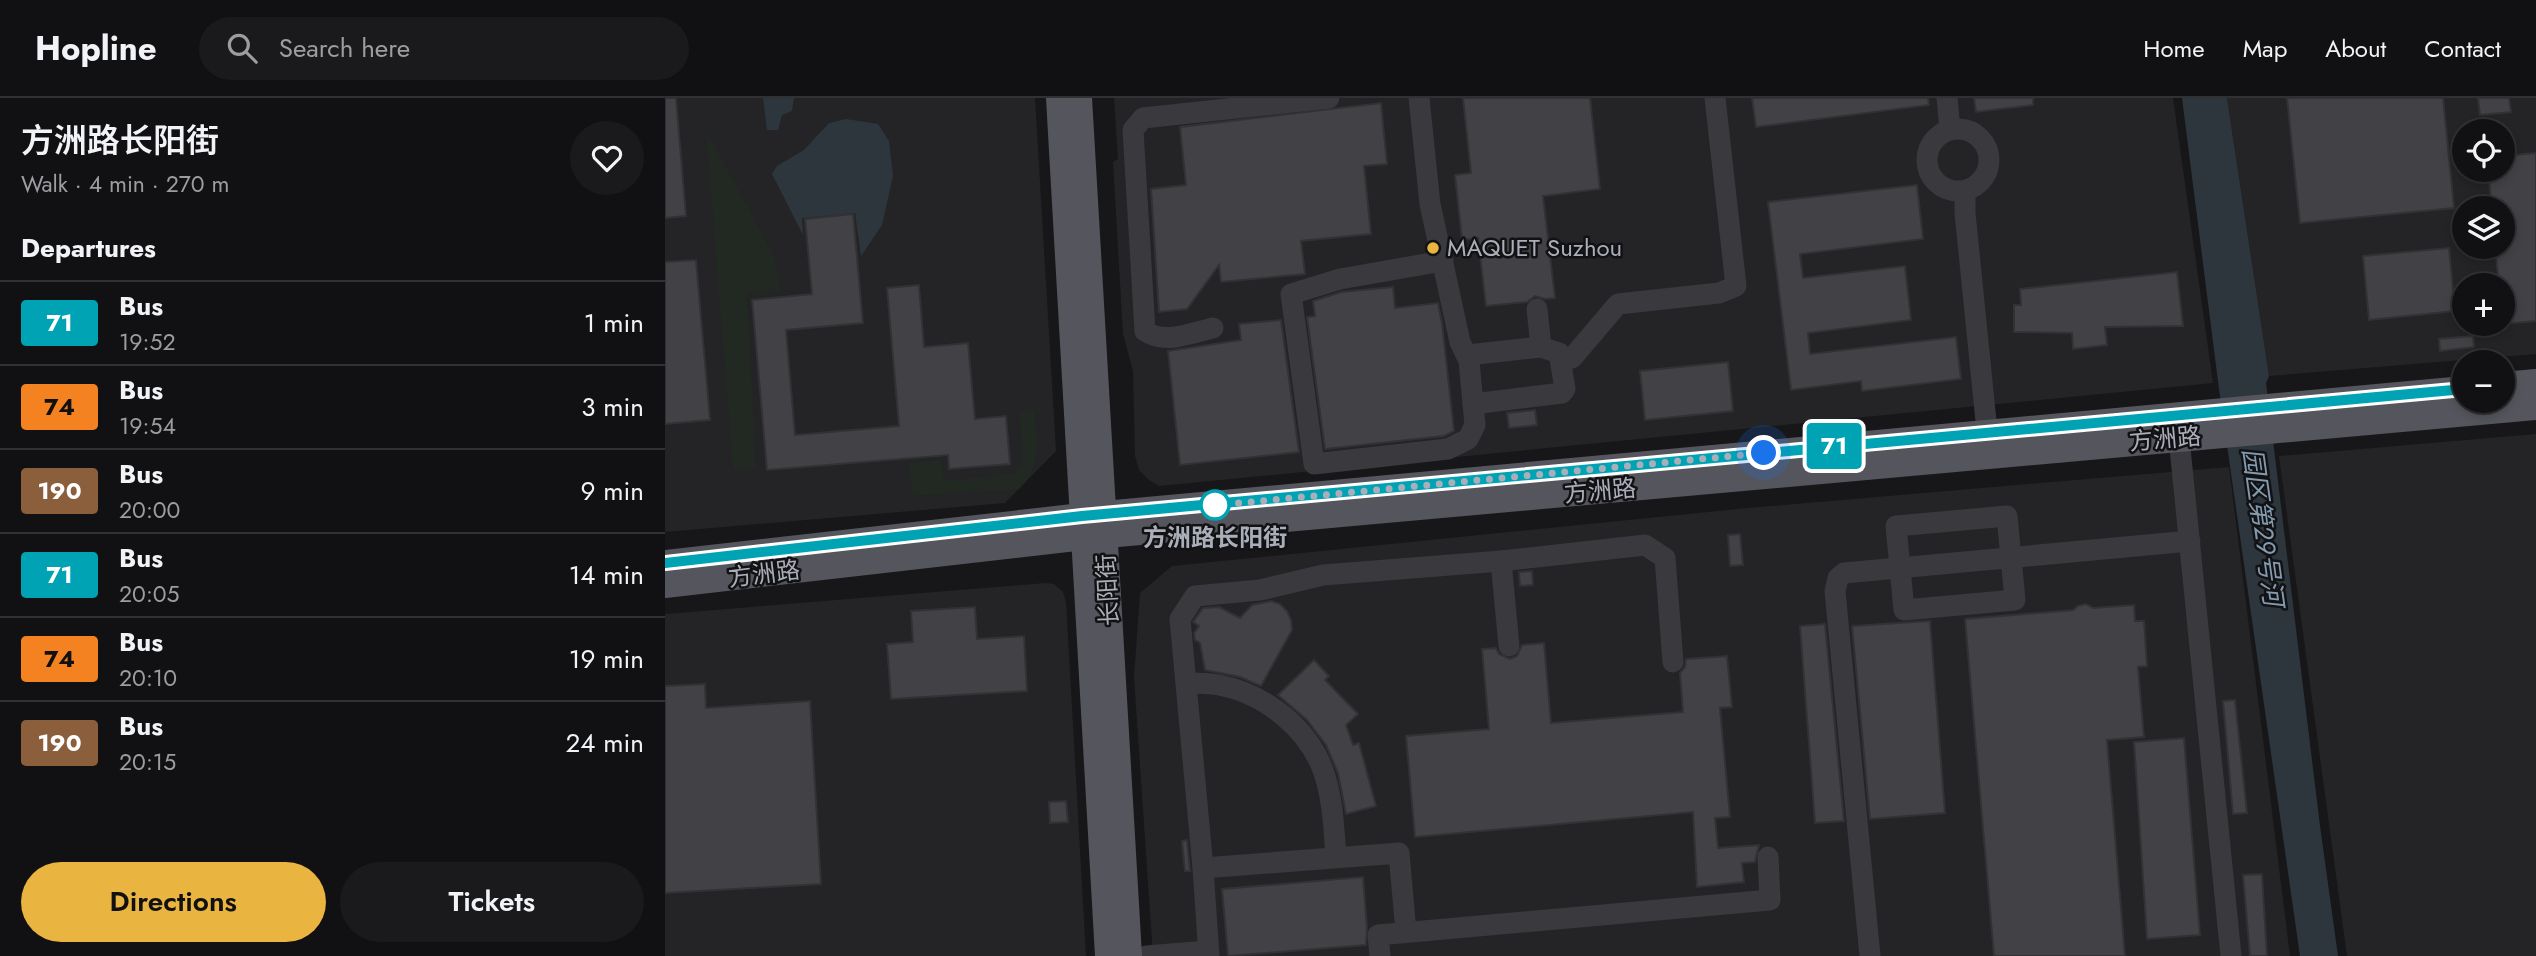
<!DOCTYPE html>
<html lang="en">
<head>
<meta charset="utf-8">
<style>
	body { margin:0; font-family:Jost,"Noto Sans SC",sans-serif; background:#1a1a1c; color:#f1f3f6; height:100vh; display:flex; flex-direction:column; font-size:26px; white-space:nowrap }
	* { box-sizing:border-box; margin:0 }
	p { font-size:23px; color:#9c9da0 }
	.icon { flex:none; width:38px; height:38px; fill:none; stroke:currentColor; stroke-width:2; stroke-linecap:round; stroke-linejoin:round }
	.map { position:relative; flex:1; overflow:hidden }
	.drawer { display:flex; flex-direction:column; background:#111113; width:665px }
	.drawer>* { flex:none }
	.badge { padding:0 14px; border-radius:5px; font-size:24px; line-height:46px }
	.buttons { position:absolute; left:1787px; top:21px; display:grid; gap:14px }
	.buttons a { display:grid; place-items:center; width:63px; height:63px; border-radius:50%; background:#111113; box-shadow:0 4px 10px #0003,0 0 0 2px #303133; font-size:35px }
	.you { position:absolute; width:35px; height:35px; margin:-18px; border:5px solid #fff; border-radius:50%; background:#1a73e8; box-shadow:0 0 0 10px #1a73e833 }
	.map>.badge { position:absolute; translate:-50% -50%; box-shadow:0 0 0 4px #fff }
	h2 { padding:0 21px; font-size:26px; line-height:63px }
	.round { display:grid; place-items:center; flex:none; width:74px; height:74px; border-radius:37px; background:#1a1a1c }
	.headline { display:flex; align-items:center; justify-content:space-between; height:119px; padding:0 21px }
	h1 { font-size:33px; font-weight:600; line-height:52px }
	.primary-button { display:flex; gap:14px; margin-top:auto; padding:14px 21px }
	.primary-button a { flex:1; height:80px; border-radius:42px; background:#e9b440; color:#111; font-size:28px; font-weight:600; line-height:80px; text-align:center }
	.primary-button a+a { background:#1a1a1c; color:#f1f3f6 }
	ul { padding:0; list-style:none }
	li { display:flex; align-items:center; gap:21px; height:84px; padding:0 21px; border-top:2px solid #303133 }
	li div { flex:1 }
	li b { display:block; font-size:26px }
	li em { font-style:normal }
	li .badge { min-width:77px; font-weight:700; text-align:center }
	header { display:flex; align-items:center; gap:42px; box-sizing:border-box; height:98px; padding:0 35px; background:#111113; border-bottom:2px solid #303133 }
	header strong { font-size:33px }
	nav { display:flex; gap:38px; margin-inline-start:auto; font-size:24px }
	.search { width:490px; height:63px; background:#1a1a1c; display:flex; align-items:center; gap:18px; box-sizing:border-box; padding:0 24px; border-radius:38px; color:#9c9da0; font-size:26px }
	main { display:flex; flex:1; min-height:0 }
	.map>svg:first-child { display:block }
</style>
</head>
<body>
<header>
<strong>Hopline</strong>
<div class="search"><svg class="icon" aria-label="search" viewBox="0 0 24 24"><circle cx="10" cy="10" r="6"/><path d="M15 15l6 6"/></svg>Search here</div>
<nav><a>Home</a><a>Map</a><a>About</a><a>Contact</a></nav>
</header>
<main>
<section class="drawer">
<div class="headline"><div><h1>方洲路长阳街</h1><p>Walk · 4 min · 270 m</p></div><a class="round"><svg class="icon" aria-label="heart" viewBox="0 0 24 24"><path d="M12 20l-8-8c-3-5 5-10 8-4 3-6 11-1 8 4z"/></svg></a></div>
<h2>Departures</h2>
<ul>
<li><span class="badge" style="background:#00a3b4;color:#fff">71</span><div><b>Bus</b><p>19:52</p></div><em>1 min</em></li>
<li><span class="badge" style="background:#f58220;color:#111">74</span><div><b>Bus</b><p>19:54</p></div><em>3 min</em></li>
<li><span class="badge" style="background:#8b5e3c;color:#fff">190</span><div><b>Bus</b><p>20:00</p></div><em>9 min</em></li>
<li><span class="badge" style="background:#00a3b4;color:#fff">71</span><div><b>Bus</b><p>20:05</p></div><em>14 min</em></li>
<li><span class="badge" style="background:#f58220;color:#111">74</span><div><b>Bus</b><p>20:10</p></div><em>19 min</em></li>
<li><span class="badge" style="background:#8b5e3c;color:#fff">190</span><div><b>Bus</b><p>20:15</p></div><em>24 min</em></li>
</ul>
<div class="primary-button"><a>Directions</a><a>Tickets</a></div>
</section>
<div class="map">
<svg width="1871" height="858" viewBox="0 0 1871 858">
	<rect width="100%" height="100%" fill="#171719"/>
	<g fill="#242326" fill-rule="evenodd">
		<path d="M0 0H370L391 353 340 405 0 434Z"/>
		<path d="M449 0H1508L1548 285 494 388 484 382 474 372 470 358 468 273 458 236 448 64 453 61Z"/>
		<path d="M1562 0H1871V256L1604 278ZM1799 33H1838V72H1799ZM1799 110H1838V149H1799ZM1799 187H1838V226H1799Z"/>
		<path d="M1871 336V858H1682L1614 358Z"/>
		<path d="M1564 369 1625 858H488L469 579 475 495 507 468 1083 410Z"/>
		<path d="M381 485 389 486 398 494 401 504 421 858H0V516Z"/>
	</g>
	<g fill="#222923">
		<path d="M41 32 110 160 115 193 82 196 91 371 68 372Z"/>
		<path d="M370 313C371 342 378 370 354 391L248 398 243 365 276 361 278 378 283 383 350 375 357 364 355 314Z"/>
	</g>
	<g fill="#2e363d">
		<path d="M98 0H129L127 13 117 17 113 32H102Z"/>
		<path d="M1517 0H1562L1604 278 1601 285 1655 728 1673 858H1635L1554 291Z"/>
		<path d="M181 21 213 26 224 43 228 78 217 127 196 158 190 115 137 120 138 137 107 76 112 68 139 52 164 25Z"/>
	</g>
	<g fill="#424246" stroke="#323235" stroke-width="2">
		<path d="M0 0H11L21 118 0 120Z"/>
		<path d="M798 0H925L935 91 878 98 890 200 880 201 870 198 862 204 821 208 813 140 797 142 790 77 806 75Z"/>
		<path d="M1087 0H1263L1264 7 1091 29Z"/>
		<path d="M1309 0H1368V7L1311 14Z"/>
		<path d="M1622 0H1778L1789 110 1635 125Z"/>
		<path d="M1813 0H1844L1846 14 1815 17Z"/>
		<path d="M716 5 722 66 699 68 706 136 636 143 640 176 556 184 554 167 522 211 494 214 486 91 521 87 515 29Z"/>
		<path d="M1871 55V223L1838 226V187H1834L1830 149H1838V110H1827L1823 72H1838V58Z"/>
		<path d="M1252 87 1258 141 1135 156 1138 180 1240 168 1246 222 1143 235 1145 256 1291 239 1296 281 1197 293 1196 283 1126 292 1103 104Z"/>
		<path d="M188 116 198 225 121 232 130 337 234 328 222 190 254 187 259 249 303 245 310 321 341 318 345 366 284 371 283 357 102 372 87 202 147 196 140 121Z"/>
		<path d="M1784 150 1790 213 1704 222 1698 158Z"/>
		<path d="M31 162 45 322 0 326V164Z"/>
		<path d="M1512 174 1518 228 1440 229 1442 247 1408 251 1407 235 1349 234V207H1356L1355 191Z"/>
		<path d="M728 189 730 210 773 205 777 225 789 333 779 338 660 351 642 219 650 218 648 203 676 194Z"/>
		<path d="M616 222 634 354 515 367 503 253 576 242 574 226Z"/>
		<path d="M1808 238 1809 249 1775 253 1774 241Z"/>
		<path d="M1063 264 1068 313 980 322 975 273Z"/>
		<path d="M870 312 872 327 844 330 842 315Z"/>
		<path d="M1075 436 1078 467 1065 468 1063 437Z"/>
		<path d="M867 473 868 487 855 488 854 474Z"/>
		<path d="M606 503 615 506 622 513 626 522 627 532 596 588 575 579 540 572 535 545 530 542 529 535 534 528 528 524 538 510 554 509 575 520 587 507Z"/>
		<path d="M1421 506 1428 510 1469 507 1470 523H1479L1482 568 1473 569 1479 639 1442 642 1460 858H1329L1300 521 1408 512 1413 508Z"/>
		<path d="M310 509 312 541 359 538 362 593 226 601 222 546 248 544 246 513Z"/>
		<path d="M1265 523 1280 715 1205 721 1187 528Z"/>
		<path d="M1160 526 1179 723 1150 725 1135 528Z"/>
		<path d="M879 545 886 625 1018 614 1015 575 1020 569 1021 561 1062 558 1067 609 1055 610 1065 719 1050 720 1053 750 1094 747 1090 764 1077 765 1079 784 1032 789 1028 714 750 739 741 638 824 631 817 551 831 550 834 556 845 561 852 558 857 547Z"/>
		<path d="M649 562 664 578 660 582 693 616 681 627 688 647 694 645 711 708 681 716 673 675 661 647 642 622 613 597Z"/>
		<path d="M40 586 41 610 145 603 156 786 0 795V588Z"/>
		<path d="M1570 602 1582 715 1568 716 1558 603Z"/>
		<path d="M1519 640 1535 837 1482 841 1469 644Z"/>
		<path d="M401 703 403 724 385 725 384 704Z"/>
		<path d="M522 742 525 773H520L517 743Z"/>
		<path d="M1597 776 1602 858H1585L1578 777Z"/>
		<path d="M698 779 702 830 701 847 563 858 557 791Z"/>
	</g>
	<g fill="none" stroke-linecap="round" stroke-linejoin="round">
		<g stroke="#39393e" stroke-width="21">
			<path d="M754 0 765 106 795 244 804 263 810 327 803 341 783 351 649 366 626 196 675 181 778 163"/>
			<path d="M1282 0 1285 32"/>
			<circle cx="1293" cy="62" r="31"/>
			<path d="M1300 93V115L1322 333"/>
			<path d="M872 211 876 249"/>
			<path d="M548 230C526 235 500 247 480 233L468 32 478 20 664 0"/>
			<path d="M802 257 876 249 894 255 900 291 897 295 808 306"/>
			<path d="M897 263 907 260 953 206 1054 195 1071 188 1050 0"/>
			<path d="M1514 340 1566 858"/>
			<path d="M1342 418 1350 502 1239 512 1231 428Z"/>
			<path d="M836 463 844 548"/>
			<path d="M521 585C532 585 543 585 554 587 601 596 646 632 660 678 668 704 669 732 671 759"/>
			<path d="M538 770 734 755 741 834"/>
			<path d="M481 858 543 853"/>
			<path d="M544 858 538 770 515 521 530 498 595 492 658 477 836 463 980 447 1000 460 1008 564"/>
			<path d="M715 858 713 837 1105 802 1103 759"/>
			<path d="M1205 858 1170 493 1173 480 1179 475 1525 443"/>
		</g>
		<g stroke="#55565d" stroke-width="26">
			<path d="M394 0 443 858"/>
			<path d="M414 0 464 858"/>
			<path d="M1838 287 1871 284"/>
			<path d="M0 465 417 418 1799 291"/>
			<path d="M0 487 419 439 1871 309"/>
		</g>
	</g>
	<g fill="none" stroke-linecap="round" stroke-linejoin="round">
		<g stroke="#fff" stroke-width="16">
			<path id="line" d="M0 465 417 418 1799 291"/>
		</g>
		<use href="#line" stroke="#00a3b4" stroke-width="10"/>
		<path stroke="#aaaeb8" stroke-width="7" stroke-dasharray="0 12.6" d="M550 407 543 408 1099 355"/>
	</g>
	<circle fill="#e9b440" stroke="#121214" stroke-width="2.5" cx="768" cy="150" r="7"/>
	<circle fill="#fff" stroke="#00a3b4" stroke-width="3.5" cx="550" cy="407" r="14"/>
	<g text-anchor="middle" stroke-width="5" stroke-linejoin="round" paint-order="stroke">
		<g font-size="24" fill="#aaaeb8" stroke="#121214" text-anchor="start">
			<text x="782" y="158">MAQUET Suzhou</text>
		</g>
		<g font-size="24" fill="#aaaeb8" stroke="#121214">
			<text transform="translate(1500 341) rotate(-5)" y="8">方洲路</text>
			<text transform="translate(935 393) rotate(-5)" y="8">方洲路</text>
			<text transform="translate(99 476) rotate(-7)" y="8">方洲路</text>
			<text transform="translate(443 492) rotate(-93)" y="8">长阳街</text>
		</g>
		<g font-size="24" font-weight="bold" fill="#aaaeb8" stroke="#121214">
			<text x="550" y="448">方洲路长阳街</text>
		</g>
		<g font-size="26" font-style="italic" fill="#839bb1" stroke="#121214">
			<text transform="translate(1598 429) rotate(82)" y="9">园区第29号河</text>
		</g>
	</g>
</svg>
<div class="buttons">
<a><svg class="icon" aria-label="locate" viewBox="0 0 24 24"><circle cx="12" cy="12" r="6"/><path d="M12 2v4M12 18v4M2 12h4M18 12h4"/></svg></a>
<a><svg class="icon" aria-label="layers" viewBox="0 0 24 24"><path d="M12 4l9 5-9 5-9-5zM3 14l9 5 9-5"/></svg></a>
<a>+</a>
<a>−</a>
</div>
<div class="you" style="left:1099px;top:355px"></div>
<b class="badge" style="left:1169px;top:348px;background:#00a3b4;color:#fff">71</b>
</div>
</main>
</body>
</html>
